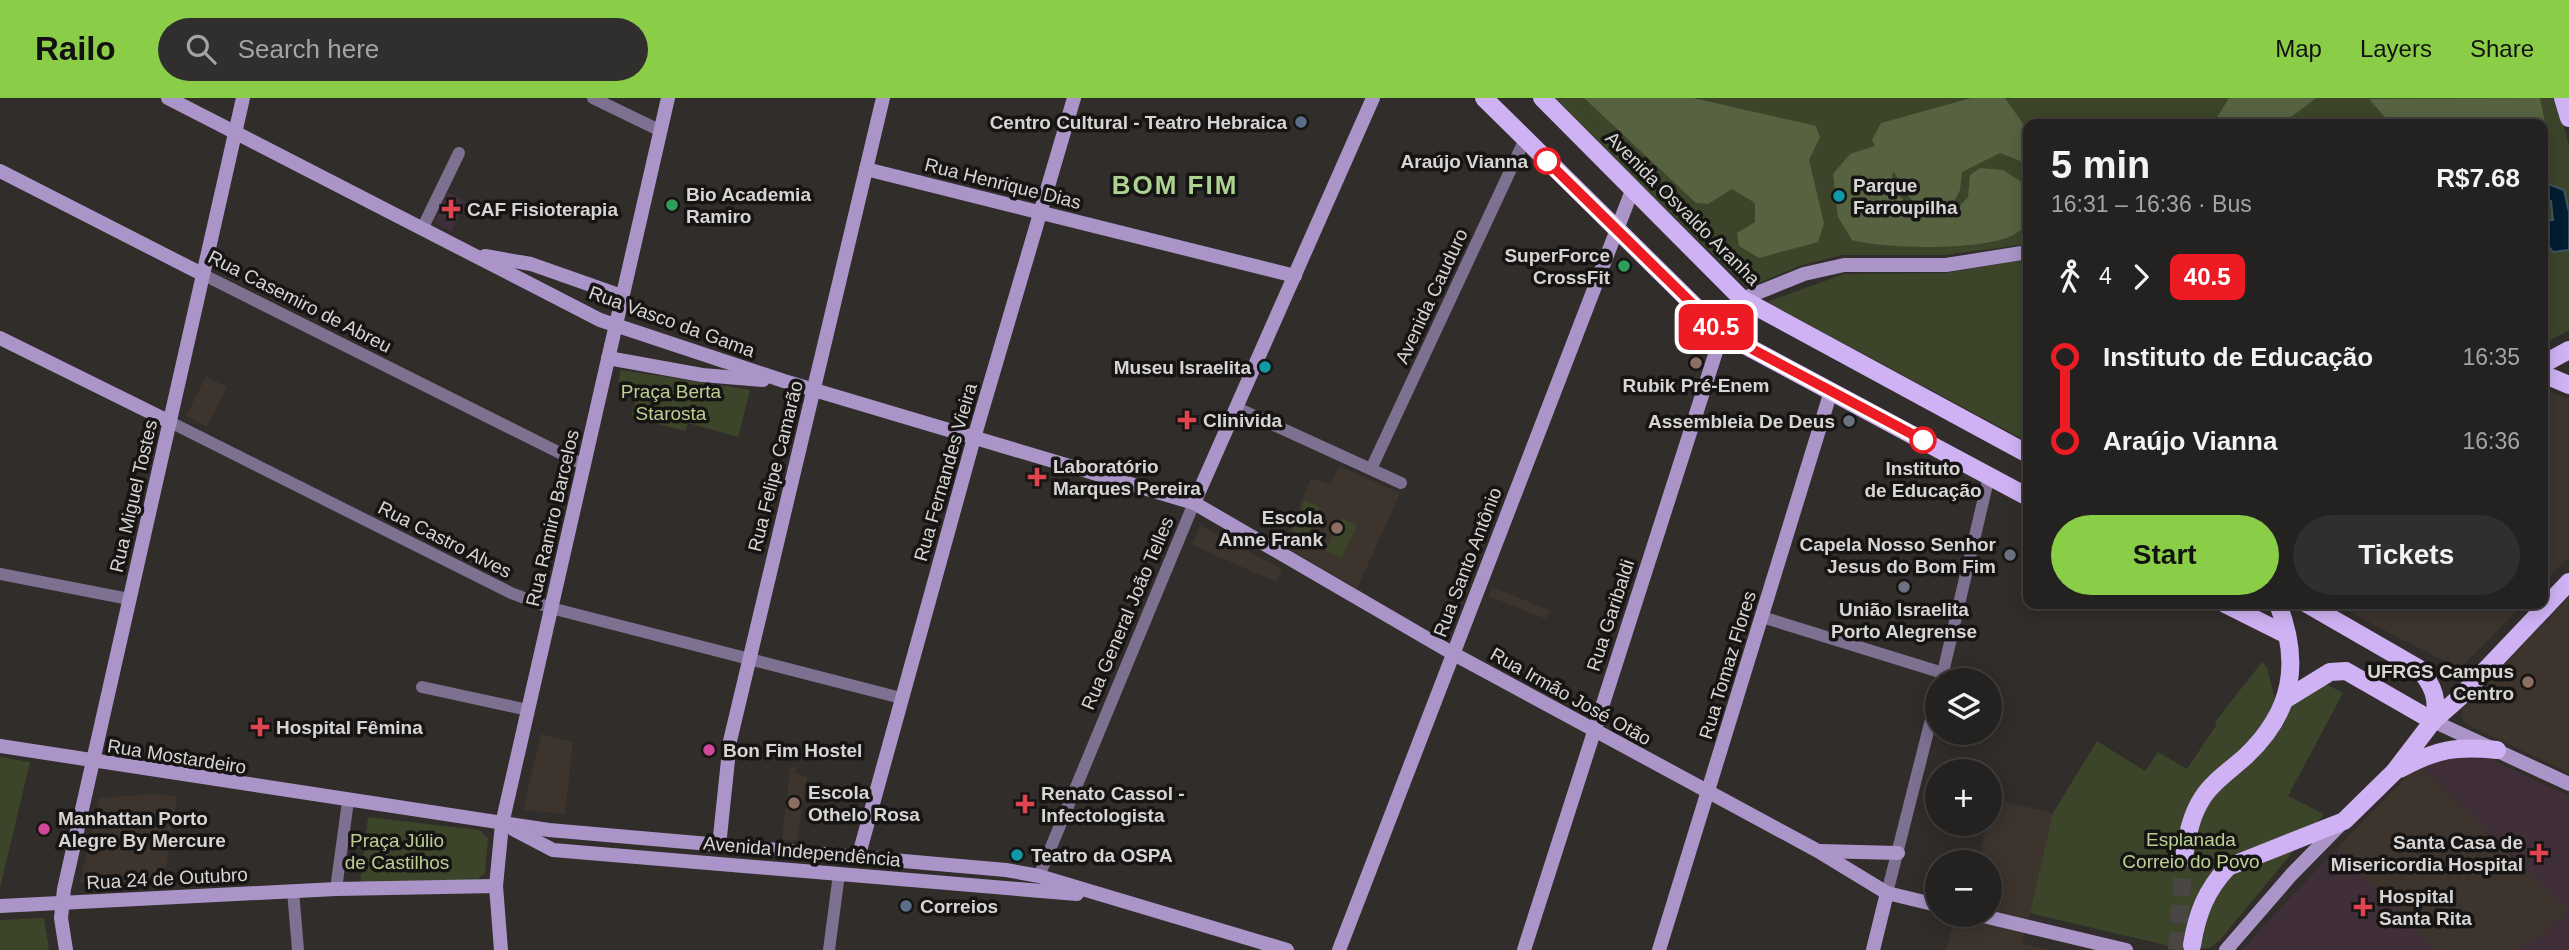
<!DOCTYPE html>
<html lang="en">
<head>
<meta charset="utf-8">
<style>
	body { margin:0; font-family:Helvetica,sans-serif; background:#302f2d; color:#f1f3f6; height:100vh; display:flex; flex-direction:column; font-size:26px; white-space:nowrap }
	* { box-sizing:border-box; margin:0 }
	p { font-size:23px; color:#a3a4a5 }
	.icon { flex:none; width:38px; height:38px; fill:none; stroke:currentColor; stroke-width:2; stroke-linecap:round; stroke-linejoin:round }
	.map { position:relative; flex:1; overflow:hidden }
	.side { position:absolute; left:2023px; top:21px; width:525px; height:490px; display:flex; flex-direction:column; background:#242220; border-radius:14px; box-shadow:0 4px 18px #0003,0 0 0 2px #413f3e }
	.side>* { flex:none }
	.badge { padding:0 14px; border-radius:10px; font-size:24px; line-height:46px }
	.tools { position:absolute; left:1925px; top:570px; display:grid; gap:14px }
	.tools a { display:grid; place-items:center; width:77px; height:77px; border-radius:50%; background:#242220; box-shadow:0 4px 18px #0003,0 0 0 2px #413f3e; font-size:35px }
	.map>.badge { position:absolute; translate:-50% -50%; box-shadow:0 0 0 4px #fff }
	.legs { display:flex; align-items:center; gap:10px; height:77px; padding:0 28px; font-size:23px }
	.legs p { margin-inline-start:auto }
	.summary { display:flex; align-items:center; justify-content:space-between; height:119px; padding:0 28px }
	h1 { font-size:38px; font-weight:700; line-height:52px }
	.action { display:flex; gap:14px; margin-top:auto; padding:14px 28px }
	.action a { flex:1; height:80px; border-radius:42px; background:#8ace47; color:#111; font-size:28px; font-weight:700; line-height:80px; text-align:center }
	.action a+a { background:#302f2d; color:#f1f3f6 }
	ul { padding:0 28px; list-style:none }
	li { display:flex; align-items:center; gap:24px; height:84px; font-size:26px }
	li i { display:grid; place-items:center; width:10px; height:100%; margin:0 9px; background:currentColor }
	li i::after { content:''; width:18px; height:18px; margin:-9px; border:5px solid; border-radius:50%; background:#242220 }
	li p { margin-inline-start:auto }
	li:first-child i { background:linear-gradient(#0000 50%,currentColor 0) }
	li:last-child i { background:linear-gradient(currentColor 50%,#0000 0) }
	header { display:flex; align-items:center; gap:42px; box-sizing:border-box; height:98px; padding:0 35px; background:#8ace47; color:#111 }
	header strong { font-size:33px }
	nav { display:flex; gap:38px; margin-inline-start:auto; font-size:24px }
	.search { width:490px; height:63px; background:#302f2d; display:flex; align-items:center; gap:18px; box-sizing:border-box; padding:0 24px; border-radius:38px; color:#a3a4a5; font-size:26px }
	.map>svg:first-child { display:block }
</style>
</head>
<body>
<header>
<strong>Railo</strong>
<div class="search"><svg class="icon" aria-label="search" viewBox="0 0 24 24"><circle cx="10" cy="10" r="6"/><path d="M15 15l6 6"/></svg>Search here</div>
<nav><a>Map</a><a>Layers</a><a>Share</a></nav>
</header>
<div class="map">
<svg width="2569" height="852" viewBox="0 0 2569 852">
	<rect width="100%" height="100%" fill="#302d2a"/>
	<g fill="#3c342d">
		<path d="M206 278 227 289 207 329 186 318Z"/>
		<path d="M2543 291 2569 301V459L2543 486Z"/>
		<path d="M1339 368 1400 395 1357 491 1283 447 1311 380 1330 387Z"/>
		<path d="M1200 427 1282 471 1276 484 1192 447Z"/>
		<path d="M1492 489 1549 512 1546 521 1489 498Z"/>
		<path d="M2569 498V675L2464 625 2461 618 2462 611Z"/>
		<path d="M2334 506H2523L2459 571Z"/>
		<path d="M541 636 573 644 565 716 523 712Z"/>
		<path d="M2097 643 2086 828 2030 815 2022 845 2050 852H1946L1952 829 1963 832 1966 817H1990V765H1978L1987 726H1990L1993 701 2053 715Z"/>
		<path d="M2419 666 2569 813 2551 830 2517 852H2435L2336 751Z"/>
		<path d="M790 669H796L795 675 807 679 797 743 782 742Z"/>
		<path d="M157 696 177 699 164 783 95 788 80 784 99 700Z"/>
	</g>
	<g fill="#402f38">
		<path d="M448 94 466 103 451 133 434 125Z"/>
		<path d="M2457 655 2490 661 2569 698V813L2419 666Z"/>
		<path d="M2336 751 2399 814 2435 852H2242Z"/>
		<path d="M2569 813V852H2517L2551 830Z"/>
	</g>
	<g fill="#3c452a">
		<path d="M1552 0H2557L2569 49V232L2543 246V26H2028V146L1945 157H1842L1799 168 1747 190Z"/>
		<path d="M2028 161V344L1767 204 1844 176 1945 175Z"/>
		<path d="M621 272 750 292 738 339 688 325 685 333 631 319 639 290 618 284Z"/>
		<path d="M1305 402 1320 409 1303 448 1290 440Z"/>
		<path d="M1340 420 1357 427 1342 460 1326 453Z"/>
		<path d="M2262 564 2267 569 2277 610 2326 586 2343 595 2288 698 2324 716 2220 842 2210 850 2186 852 2030 815 2053 715 2097 643 2145 673 2158 654 2187 671 2217 626 2215 624Z"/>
		<path d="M0 659 30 664 0 790Z"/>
		<path d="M368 719 479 732 488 740 485 775 475 783 360 785Z"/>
		<path d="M44 820 49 852H0V822Z"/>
	</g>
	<g fill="#566240">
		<path d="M1584 0H1693L1816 28 1820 39 1809 62 1824 125 1818 144 1759 160 1739 148 1737 135 1755 124V105L1732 91 1708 106 1696 105Z"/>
		<path d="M1971 0H2005L2028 33V66L2000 55 1962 74 1960 92 1953 106 1916 109 1893 73 1891 89 1915 114 1956 112 1968 99 1970 77 1980 70 2003 72 2028 88C2028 104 2033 124 2018 134 1992 154 1883 151 1852 142L1838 119 1833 76 1850 56 1875 48 1872 42 1881 25Z"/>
		<path d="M2229 0H2316L2282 26H2213Z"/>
		<path d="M2540 0C2543 19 2553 46 2543 64V26H2391L2369 1Z"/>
	</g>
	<path fill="#001d31" stroke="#405462" stroke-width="2" d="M2543 84 2564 92 2569 114V152L2553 154 2543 142V122H2553L2551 103 2543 98Z"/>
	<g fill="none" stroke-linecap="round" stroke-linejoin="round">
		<path stroke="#494643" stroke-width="18" stroke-dasharray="18 9" stroke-linecap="butt" d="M2177 852 2184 760"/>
		<g stroke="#7e7090" stroke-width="12">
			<path d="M593 0 661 33"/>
			<path d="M422 131 459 55"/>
			<path d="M202 176 584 367"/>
			<path d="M1237 310 1401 385"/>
			<path d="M170 324 511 495 551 510 901 600"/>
			<path d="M1371 371 1525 41"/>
			<path d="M0 476 129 501"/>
			<path d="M1762 519 1943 575"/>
			<path d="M1941 583 1989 378"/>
			<path d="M422 589 528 612"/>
			<path d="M1039 778 1194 405"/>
			<path d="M336 791 348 703"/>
			<path d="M293 793 298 852"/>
			<path d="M1887 795 1937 598"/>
			<path d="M829 852 839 776"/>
		</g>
		<g stroke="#ab95c8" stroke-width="14">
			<path d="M168 0 600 222 784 283 1194 405 1452 555 1818 753 1887 795 1937 807"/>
			<path d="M866 71 1295 178"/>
			<path d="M0 73 202 176"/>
			<path d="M485 158 531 166 622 198"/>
			<path d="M621 205 668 0"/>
			<path d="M0 240 170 324"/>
			<path d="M608 260 702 277 763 282"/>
			<path d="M1194 405 1373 0"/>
			<path d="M2433 623 2569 686"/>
			<path d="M0 648 549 732 1006 772 1039 778 1287 852"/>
			<path d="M513 731 553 752 1077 796"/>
			<path d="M719 748 730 643 883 0"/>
			<path d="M1820 753 1898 755"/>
			<path d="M858 760 974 340 1074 0"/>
			<path d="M0 808 336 791 496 788"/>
			<path d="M1979 817 2126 852"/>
			<path d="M66 852 61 820 64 791 243 0"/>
			<path d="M501 852 496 788 502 726 611 248"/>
			<path d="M1339 852 1633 90"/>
			<path d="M1524 852 1722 235 1742 201 1804 176 1844 167H1946L2028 154"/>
			<path d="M1659 852 1831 293"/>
			<path d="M1873 852 1887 795"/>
			<path d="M2226 852 2291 777 2340 727"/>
		</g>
		<g stroke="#cfb2f4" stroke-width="18">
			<path d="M1484 0 1722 235 2028 399"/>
			<path d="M1542 0 1742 201 2028 356"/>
			<path d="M2563 0 2569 20"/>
			<path d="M2543 266 2569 252"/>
			<path d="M2543 276 2569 287"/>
			<path d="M2225 506 2287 537"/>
			<path d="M2307 506 2418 570C2432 585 2440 602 2433 623"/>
			<path d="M2286 601 2330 574 2346 573 2433 623"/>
			<path d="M2400 671C2436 651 2456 648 2497 652"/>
			<path d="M2184 760C2187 738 2191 717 2203 699 2213 683 2232 671 2246 658 2293 613 2301 565 2278 506"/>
			<path d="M2192 847C2197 816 2206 792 2228 769L2344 723 2394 674 2433 623 2459 600 2569 484"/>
		</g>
		<path stroke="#ab95c8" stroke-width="14" d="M611 248 621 205"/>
	</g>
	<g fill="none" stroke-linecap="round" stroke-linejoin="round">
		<g stroke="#fff" stroke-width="16">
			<path id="line-1" d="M1547 63 1722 235 1923 342"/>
		</g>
		<use href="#line-1" stroke="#ed1c24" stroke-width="10"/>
	</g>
	<g fill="#5c6f8a" stroke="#171514" stroke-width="2.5">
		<circle cx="1301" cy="24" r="7"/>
		<circle cx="906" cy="808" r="7"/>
	</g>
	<g fill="#fff" stroke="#ed1c24" stroke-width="3.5">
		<circle cx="1547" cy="63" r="12"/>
		<circle cx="1923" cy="342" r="12"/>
	</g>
	<g fill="#0f9aa8" stroke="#171514" stroke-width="2.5">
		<circle cx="1839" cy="98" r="7"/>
		<circle cx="1265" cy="269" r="7"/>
		<circle cx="1017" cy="757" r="7"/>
	</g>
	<g fill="#2e9e5b" stroke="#171514" stroke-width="2.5">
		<circle cx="672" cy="107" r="7"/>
		<circle cx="1624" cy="168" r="7"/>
	</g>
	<g fill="#e0444e" stroke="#171514" stroke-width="2.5">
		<path d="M447.5 100.5h7v7h7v7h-7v7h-7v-7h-7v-7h7z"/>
		<path d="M1183.5 311.5h7v7h7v7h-7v7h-7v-7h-7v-7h7z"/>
		<path d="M1033.5 368.5h7v7h7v7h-7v7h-7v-7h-7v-7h7z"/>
		<path d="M256.5 618.5h7v7h7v7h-7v7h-7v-7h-7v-7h7z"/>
		<path d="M1021.5 695.5h7v7h7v7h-7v7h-7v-7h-7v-7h7z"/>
		<path d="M2535.5 744.5h7v7h7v7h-7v7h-7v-7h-7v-7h7z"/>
		<path d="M2359.5 798.5h7v7h7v7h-7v7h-7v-7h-7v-7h7z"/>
	</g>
	<g fill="#8d6e63" stroke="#171514" stroke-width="2.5">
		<circle cx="1696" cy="265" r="7"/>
		<circle cx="1337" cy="430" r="7"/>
		<circle cx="2528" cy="584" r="7"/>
		<circle cx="794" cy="705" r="7"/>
	</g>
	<g fill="#6b7280" stroke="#171514" stroke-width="2.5">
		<circle cx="1849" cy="323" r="7"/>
		<circle cx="2010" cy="457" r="7"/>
		<circle cx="1904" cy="489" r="7"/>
	</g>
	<g fill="#d1479c" stroke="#171514" stroke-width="2.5">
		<circle cx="709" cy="652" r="7"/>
		<circle cx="44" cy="731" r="7"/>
	</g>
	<g text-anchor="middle" stroke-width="7" stroke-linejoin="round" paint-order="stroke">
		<g font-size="19" font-weight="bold" fill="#d7d5d3" stroke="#171514" text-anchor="start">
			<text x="1287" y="31" text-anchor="end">Centro Cultural - Teatro Hebraica</text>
			<text x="1853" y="94">Parque<tspan x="1853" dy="22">Farroupilha</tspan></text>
			<text x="686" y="103">Bio Academia<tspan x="686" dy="22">Ramiro</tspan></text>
			<text x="467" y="118">CAF Fisioterapia</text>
			<text x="1610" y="164" text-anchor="end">SuperForce<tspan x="1610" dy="22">CrossFit</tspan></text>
			<text x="1251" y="276" text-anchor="end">Museu Israelita</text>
			<text x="1696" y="294" text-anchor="middle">Rubik Pré-Enem</text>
			<text x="1203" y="329">Clinivida</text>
			<text x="1835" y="330" text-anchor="end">Assembleia De Deus</text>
			<text x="1053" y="375">Laboratório<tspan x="1053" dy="22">Marques Pereira</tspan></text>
			<text x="1323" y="426" text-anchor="end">Escola<tspan x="1323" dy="22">Anne Frank</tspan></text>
			<text x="1996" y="453" text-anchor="end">Capela Nosso Senhor<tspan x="1996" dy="22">Jesus do Bom Fim</tspan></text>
			<text x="1904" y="518" text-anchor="middle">União Israelita<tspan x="1904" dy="22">Porto Alegrense</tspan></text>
			<text x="2514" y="580" text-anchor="end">UFRGS Campus<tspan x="2514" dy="22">Centro</tspan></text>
			<text x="276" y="636">Hospital Fêmina</text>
			<text x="723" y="659">Bon Fim Hostel</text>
			<text x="808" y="701">Escola<tspan x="808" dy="22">Othelo Rosa</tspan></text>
			<text x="1041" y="702">Renato Cassol -<tspan x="1041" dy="22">Infectologista</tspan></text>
			<text x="58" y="727">Manhattan Porto<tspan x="58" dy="22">Alegre By Mercure</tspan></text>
			<text x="2523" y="751" text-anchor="end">Santa Casa de<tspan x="2523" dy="22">Misericordia Hospital</tspan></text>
			<text x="1031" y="764">Teatro da OSPA</text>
			<text x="2379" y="805">Hospital<tspan x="2379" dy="22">Santa Rita</tspan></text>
			<text x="920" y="815">Correios</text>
		</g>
		<g font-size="19" font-weight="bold" fill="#d7d5d3" stroke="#171514" text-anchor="end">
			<text x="1528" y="70">Araújo Vianna</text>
			<text x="1923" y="377" text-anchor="middle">Instituto<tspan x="1923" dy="22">de Educação</tspan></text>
		</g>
		<g font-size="19" fill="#d7d5d3" stroke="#171514">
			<text transform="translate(1003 85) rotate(14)" y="7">Rua Henrique Dias</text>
			<text transform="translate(1683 110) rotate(45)" y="7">Avenida Osvaldo Aranha</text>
			<text transform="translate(1431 198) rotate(-65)" y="7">Avenida Cauduro</text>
			<text transform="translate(300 203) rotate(27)" y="7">Rua Casemiro de Abreu</text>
			<text transform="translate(672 223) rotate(20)" y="7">Rua Vasco da Gama</text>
			<text transform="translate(775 368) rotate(-76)" y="7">Rua Felipe Camarão</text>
			<text transform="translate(945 374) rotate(-74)" y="7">Rua Fernandes Vieira</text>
			<text transform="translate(133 398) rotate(-77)" y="7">Rua Miguel Tostes</text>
			<text transform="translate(552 420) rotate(-77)" y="7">Rua Ramiro Barcelos</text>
			<text transform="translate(445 441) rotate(27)" y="7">Rua Castro Alves</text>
			<text transform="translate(1467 464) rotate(-69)" y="7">Rua Santo Antônio</text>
			<text transform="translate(1127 515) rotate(-67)" y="7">Rua General João Telles</text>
			<text transform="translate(1610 517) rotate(-72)" y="7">Rua Garibaldi</text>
			<text transform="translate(1727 567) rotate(-73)" y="7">Rua Tomaz Flores</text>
			<text transform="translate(1571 598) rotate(29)" y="7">Rua Irmão José Otão</text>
			<text transform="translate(177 658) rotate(9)" y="7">Rua Mostardeiro</text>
			<text transform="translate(802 753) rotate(5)" y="7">Avenida Independência</text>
			<text transform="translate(167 780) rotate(-3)" y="7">Rua 24 de Outubro</text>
		</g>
		<g font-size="19" fill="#bbcf93" stroke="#171514">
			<text x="671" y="300">Praça Berta<tspan x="671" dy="22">Starosta</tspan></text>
			<text x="2191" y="748">Esplanada<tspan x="2191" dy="22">Correio do Povo</tspan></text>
			<text x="397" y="749">Praça Júlio<tspan x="397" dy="22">de Castilhos</tspan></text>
		</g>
		<g font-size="26" font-weight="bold" letter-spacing="2" fill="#add390" stroke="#171514">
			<text x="1175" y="96">BOM FIM</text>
		</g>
	</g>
</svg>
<div class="tools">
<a><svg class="icon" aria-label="layers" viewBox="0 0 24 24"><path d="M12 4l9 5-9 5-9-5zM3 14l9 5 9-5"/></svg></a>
<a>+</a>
<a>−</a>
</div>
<b class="badge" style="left:1716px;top:229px;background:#ed1c24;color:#fff">40.5</b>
<section class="side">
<div class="summary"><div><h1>5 min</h1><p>16:31 – 16:36 · Bus</p></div><b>R$7.68</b></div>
<div class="legs"><svg class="icon" aria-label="walk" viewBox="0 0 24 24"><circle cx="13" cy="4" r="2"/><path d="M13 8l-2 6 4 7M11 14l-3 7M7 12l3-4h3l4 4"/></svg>4<svg class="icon" aria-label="forward" viewBox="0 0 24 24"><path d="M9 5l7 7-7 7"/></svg><b class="badge" style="background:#ed1c24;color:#fff">40.5</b></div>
<ul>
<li><i style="color:#ed1c24"></i><b>Instituto de Educação</b><p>16:35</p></li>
<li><i style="color:#ed1c24"></i><b>Araújo Vianna</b><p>16:36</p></li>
</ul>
<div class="action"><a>Start</a><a>Tickets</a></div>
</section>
</div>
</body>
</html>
